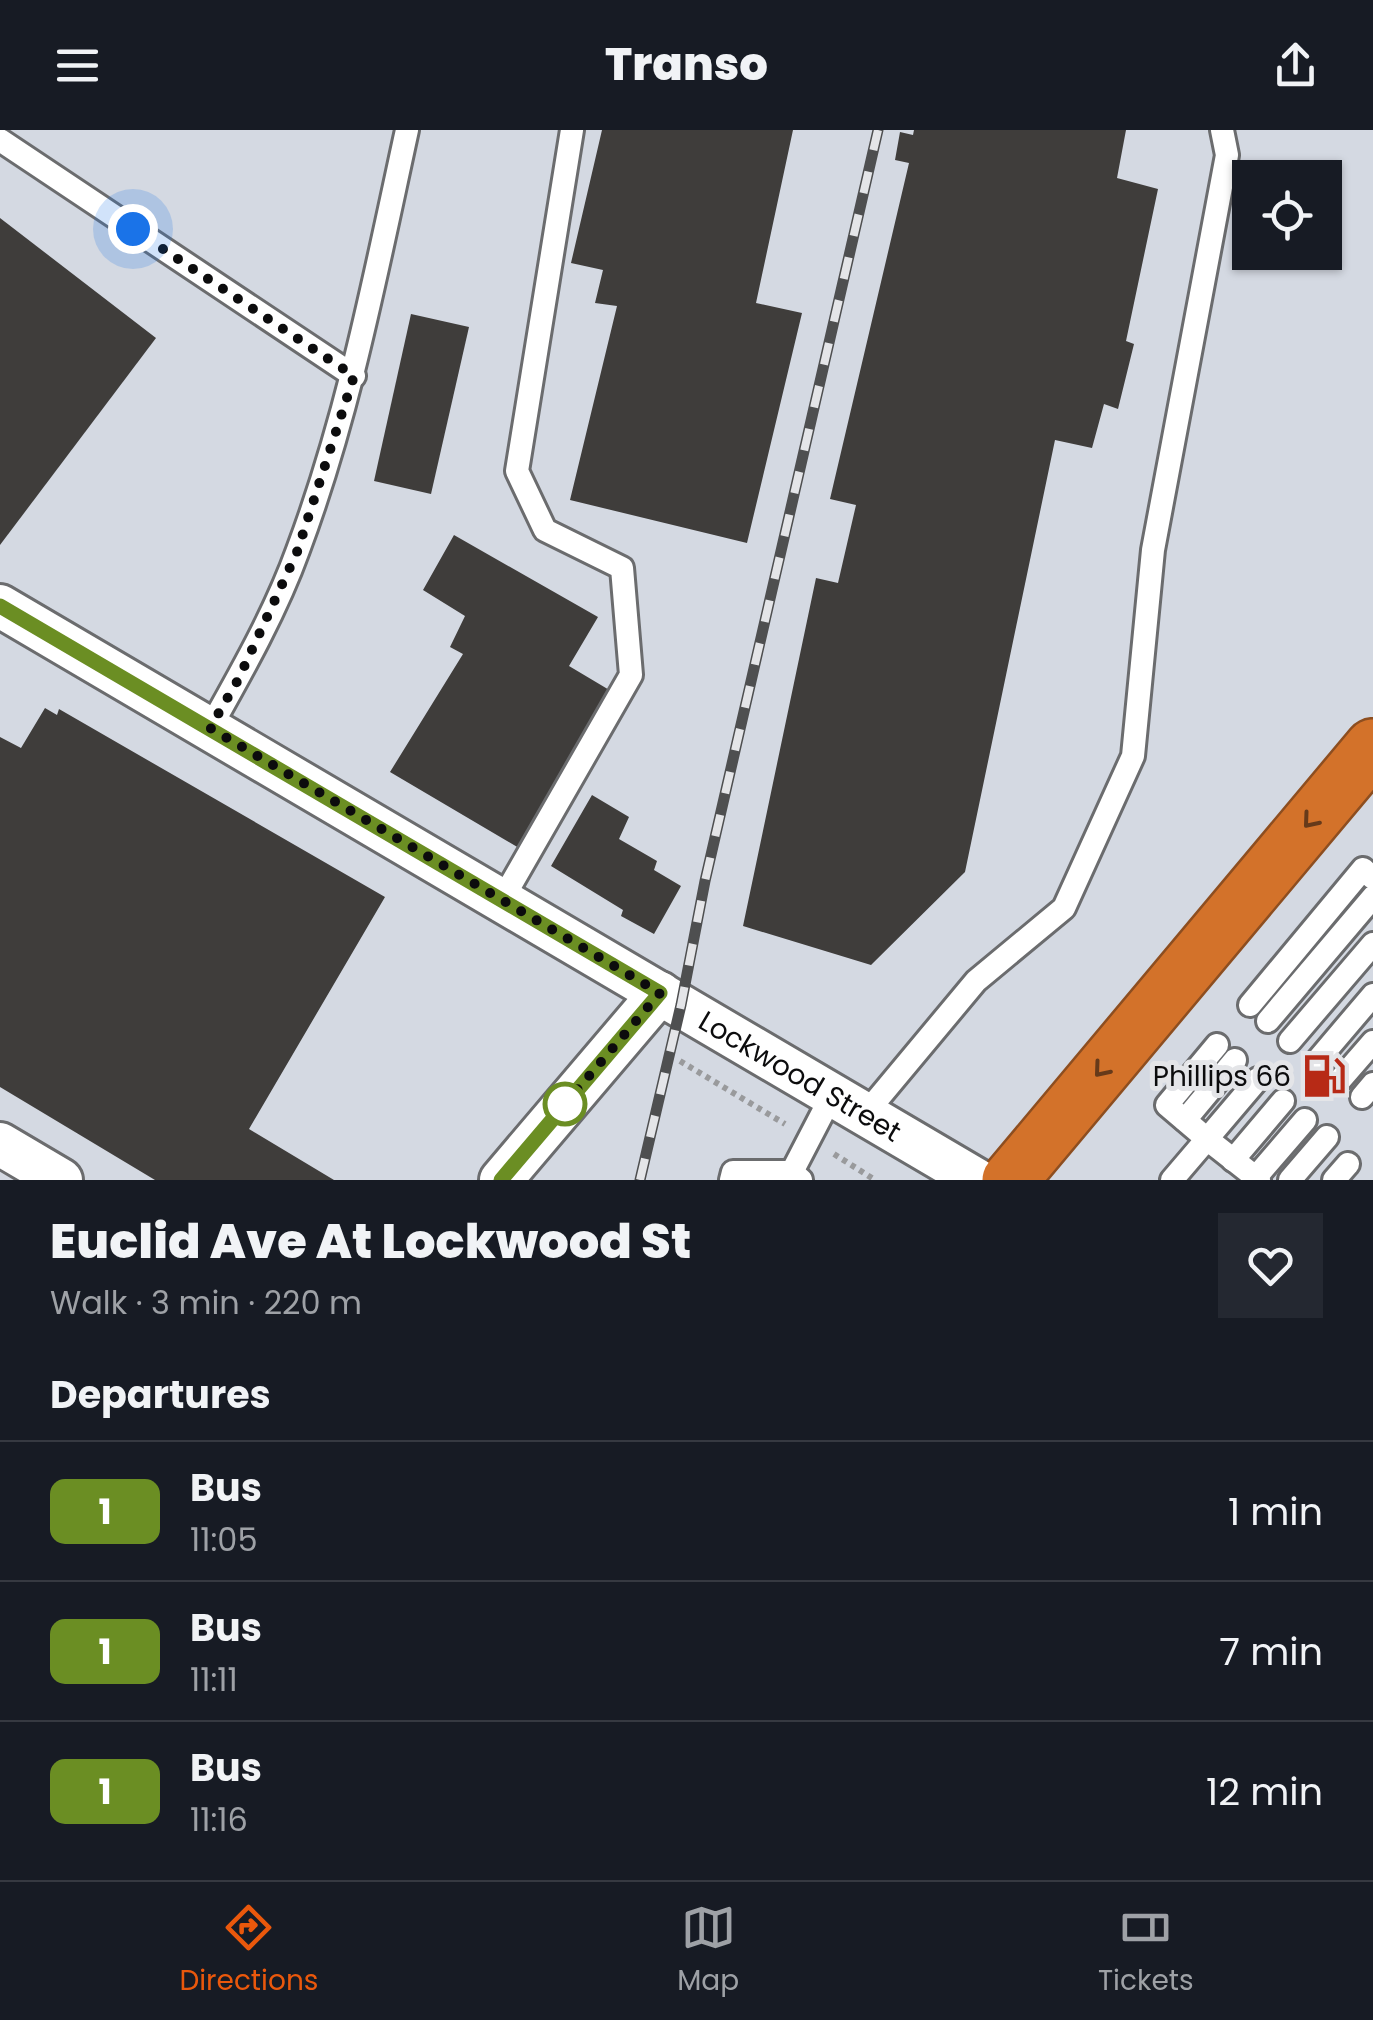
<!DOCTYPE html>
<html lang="en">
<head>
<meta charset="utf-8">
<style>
	body { margin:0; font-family:Poppins,sans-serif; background:#242831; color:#f1f3f6; height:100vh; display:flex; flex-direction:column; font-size:38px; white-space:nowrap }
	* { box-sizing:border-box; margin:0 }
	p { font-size:32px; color:#9ea1a6 }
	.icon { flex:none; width:55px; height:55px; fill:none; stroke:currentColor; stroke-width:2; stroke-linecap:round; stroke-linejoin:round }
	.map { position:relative; height:1050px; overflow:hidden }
	.details { display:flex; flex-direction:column; background:#171b24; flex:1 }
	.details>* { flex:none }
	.badge { padding:0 20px; border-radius:15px; font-size:35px; line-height:65px }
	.fabs { position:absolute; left:1232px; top:30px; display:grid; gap:20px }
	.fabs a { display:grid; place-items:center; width:110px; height:110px; border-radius:0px; background:#171b24; box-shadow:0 2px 8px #0004; font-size:50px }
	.you { position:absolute; width:50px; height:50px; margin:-25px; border:8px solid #fff; border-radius:50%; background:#1a73e8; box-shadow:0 0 0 15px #1a73e833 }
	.map>.badge { position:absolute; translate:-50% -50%; box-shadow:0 0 0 5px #fff }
	h2 { padding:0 50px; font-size:38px; line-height:90px }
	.round { display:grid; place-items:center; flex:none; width:105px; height:105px; border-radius:0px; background:#242831 }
	.headline { display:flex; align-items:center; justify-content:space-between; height:170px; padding:0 50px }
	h1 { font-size:48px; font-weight:800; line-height:75px }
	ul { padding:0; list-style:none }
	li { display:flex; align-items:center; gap:30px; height:140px; padding:0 50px; border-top:2px solid #363941 }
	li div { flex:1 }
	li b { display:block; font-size:38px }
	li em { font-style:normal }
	li .badge { min-width:110px; font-weight:700; text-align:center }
	header { display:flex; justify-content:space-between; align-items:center; height:130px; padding:0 50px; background:#171b24; font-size:45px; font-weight:800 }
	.menu { display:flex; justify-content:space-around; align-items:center; height:140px; border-top:2px solid #363941; background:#171b24; font-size:28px; color:#9ea1a6 }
	.menu a { display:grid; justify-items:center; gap:5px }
	.menu .active { color:#ea580c }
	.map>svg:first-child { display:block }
</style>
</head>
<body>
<header><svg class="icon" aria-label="menu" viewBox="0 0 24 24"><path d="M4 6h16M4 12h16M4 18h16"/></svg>Transo<svg class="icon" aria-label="share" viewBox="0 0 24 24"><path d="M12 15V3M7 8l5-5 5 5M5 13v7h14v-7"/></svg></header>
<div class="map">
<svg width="1373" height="1050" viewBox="0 0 1373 1050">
	<rect width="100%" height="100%" fill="#e4e5e8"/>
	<path fill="#d4d9e2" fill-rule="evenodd" d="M0 0H1373V1050H0ZM1250 48H1325V122H1250Z"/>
	<g fill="#3f3d3b">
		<path d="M602 0H793L756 173 802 183 747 413 570 370 617 176 595 173 603 140 571 133Z"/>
		<path d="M914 0H1126L1117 48 1158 59 1126 211 1134 214 1118 279 1104 274 1092 318 1055 310 965 742 871 835 743 796 816 448 838 453 856 375 830 369 909 33 895 30 900 2 913 5Z"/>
		<path d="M0 88 156 208 0 415Z"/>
		<path d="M411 184 469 197 431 364 374 351Z"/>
		<path d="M454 405 598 487 569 536 616 564 519 718 390 642 463 524 450 517 465 486 423 460Z"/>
		<path d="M45 578 57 585 59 579 385 767 249 999 334 1050H155L0 957V607L21 618Z"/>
		<path d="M592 665 629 687 619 709 657 731 654 740 681 756 654 804 621 786 623 780 551 736Z"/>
	</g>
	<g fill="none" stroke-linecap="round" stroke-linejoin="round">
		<g stroke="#6b6c6e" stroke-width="28">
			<g id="lane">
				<path d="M0 10 354 246"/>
				<path d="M210 598C242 541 276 481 298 420 349 284 376 142 407 0"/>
				<path d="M502 770 631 545 622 438 545 400 517 341 572 0"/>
				<path d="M1250 875 1363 739 1373 748"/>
				<path d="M1268 891 1373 767"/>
				<path d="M1290 911 1373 814"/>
				<path d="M1217 915 1167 975 1207 1009 1258 949"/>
				<path d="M1317 931 1373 865"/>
				<path d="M1340 950 1373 912"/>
				<path d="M1362 967 1373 954"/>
				<path d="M866 983 976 851 1064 778 1133 626 1153 420 1227 25 1222 0"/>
				<path d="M1185 990 1235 930"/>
				<path d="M1233 1030 1283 971"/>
				<path d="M792 1042 833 963"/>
				<path d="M1256 1047 1305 990"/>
				<path d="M731 1050 733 1042H792L801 1050"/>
				<path d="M1172 1050 1207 1009 1259 1050"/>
				<path d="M1290 1050 1327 1007"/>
				<path d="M1334 1050 1348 1034"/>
			</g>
		</g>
		<g stroke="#6b6c6e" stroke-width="48">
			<g id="street">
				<path id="s1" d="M0 476 977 1050"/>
				<path d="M0 1014 61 1050"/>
				<path d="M501 1050 660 863"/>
			</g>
		</g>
		<g stroke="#8d4e20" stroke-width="60">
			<path id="highway" d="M1010 1050 1373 617"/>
		</g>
		<g stroke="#999a9c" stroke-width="6" stroke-dasharray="5 5" stroke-linecap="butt">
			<path d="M680 931 785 994"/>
			<path d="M834 1024 875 1050"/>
		</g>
		<use href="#lane" stroke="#fff" stroke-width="22"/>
		<use href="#street" stroke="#fff" stroke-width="42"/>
		<use href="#highway" stroke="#d3722a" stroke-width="55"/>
		<g stroke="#4e4f50" stroke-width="11">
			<path id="rail" d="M640 1050 681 875 705 751 878 0"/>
		</g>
		<use href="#rail" stroke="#e4e5e8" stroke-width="8" stroke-dasharray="22" stroke-linecap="butt"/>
	</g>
	<defs><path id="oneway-chevron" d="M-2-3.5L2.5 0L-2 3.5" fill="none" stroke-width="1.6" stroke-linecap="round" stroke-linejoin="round" transform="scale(2.5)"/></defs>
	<g stroke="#663a1a">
		<use href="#oneway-chevron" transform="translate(1310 691) rotate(130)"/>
		<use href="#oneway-chevron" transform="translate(1101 940) rotate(130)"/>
	</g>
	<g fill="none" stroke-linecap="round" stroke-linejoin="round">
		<g stroke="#fff" stroke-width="22">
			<path id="line" d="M0 476 660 863 501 1050"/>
		</g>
		<use href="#line" stroke="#6b8e23" stroke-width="15"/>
		<path stroke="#0c0c0d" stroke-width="10" stroke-dasharray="0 18" d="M133 99 354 246 297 422 238 550 210 598 660 863 565 974"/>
	</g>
	<defs>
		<g id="fuel-bare" transform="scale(3.45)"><path d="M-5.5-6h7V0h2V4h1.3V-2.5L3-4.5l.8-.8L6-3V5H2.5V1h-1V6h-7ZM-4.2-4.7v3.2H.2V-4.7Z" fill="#b72a16" stroke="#e4e5e8" stroke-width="2.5" paint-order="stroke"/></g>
	</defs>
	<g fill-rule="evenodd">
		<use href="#fuel-bare" x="1324" y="946"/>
	</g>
	<circle fill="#fff" stroke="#6b8e23" stroke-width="5" cx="565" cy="974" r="20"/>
	<g text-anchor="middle" stroke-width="10" stroke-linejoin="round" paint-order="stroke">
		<g font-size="28" fill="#0c0c0d" stroke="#e4e5e8">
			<text dy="10" stroke="none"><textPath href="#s1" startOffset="928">Lockwood Street</textPath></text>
		</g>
		<g font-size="28" fill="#0c0c0d" stroke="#e4e5e8" text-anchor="end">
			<text x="1291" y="956">Phillips 66</text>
		</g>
	</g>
</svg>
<div class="fabs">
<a><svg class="icon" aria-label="locate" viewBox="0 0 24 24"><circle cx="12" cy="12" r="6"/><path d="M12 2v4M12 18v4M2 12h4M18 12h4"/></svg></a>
</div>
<div class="you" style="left:133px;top:99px"></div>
</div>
<section class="details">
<div class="headline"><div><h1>Euclid Ave At Lockwood St</h1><p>Walk · 3 min · 220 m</p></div><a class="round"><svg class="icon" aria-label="heart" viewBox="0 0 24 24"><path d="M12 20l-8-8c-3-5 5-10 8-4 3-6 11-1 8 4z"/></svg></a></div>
<h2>Departures</h2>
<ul>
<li><span class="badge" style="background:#6b8e23;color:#fff">1</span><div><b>Bus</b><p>11:05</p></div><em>1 min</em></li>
<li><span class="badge" style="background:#6b8e23;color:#fff">1</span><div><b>Bus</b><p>11:11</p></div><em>7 min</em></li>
<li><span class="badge" style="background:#6b8e23;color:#fff">1</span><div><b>Bus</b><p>11:16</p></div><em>12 min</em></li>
</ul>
</section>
<nav class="menu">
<a class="active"><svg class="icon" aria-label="directions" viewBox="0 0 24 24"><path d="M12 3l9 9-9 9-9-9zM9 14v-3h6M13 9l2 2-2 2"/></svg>Directions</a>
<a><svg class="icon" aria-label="map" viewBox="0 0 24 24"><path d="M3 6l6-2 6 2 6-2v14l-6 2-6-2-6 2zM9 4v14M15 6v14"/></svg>Map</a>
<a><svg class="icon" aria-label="tickets" viewBox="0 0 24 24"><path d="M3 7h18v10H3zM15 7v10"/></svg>Tickets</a>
</nav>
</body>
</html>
